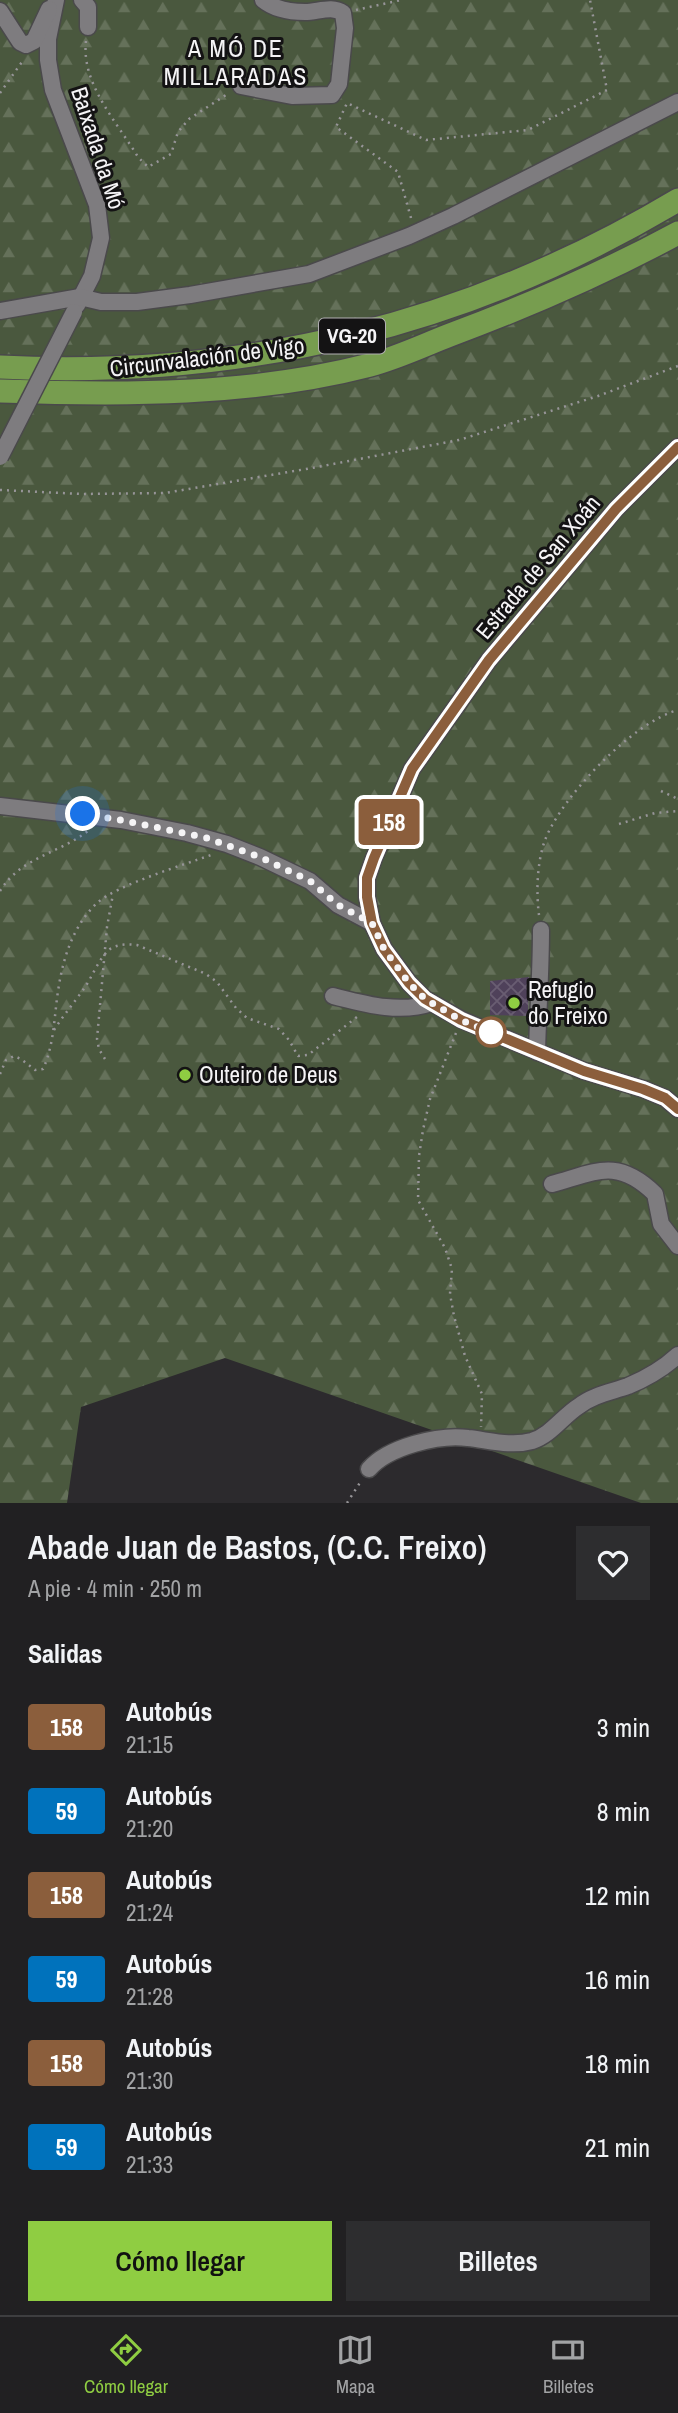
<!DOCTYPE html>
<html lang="es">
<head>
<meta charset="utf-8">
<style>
	body { margin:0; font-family:"Archivo Narrow",sans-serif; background:#2d2d2f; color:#f1f3f6; height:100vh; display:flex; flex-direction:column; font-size:26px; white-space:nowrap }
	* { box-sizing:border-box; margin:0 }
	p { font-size:23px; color:#a2a3a5 }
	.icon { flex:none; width:38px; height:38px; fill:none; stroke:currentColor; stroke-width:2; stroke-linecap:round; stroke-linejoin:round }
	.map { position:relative; height:1503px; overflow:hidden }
	.drawer { display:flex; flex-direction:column; background:#212022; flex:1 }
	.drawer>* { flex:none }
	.badge { padding:0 14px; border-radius:5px; font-size:24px; line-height:46px }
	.you { position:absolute; width:35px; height:35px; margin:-18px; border:5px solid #fff; border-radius:50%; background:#1a73e8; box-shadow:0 0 0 10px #1a73e833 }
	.map>.badge { position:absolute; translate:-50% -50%; box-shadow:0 0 0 4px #fff }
	h2 { padding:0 28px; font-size:26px; line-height:63px }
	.round { display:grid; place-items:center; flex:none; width:74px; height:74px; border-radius:0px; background:#2d2d2f }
	.overview { display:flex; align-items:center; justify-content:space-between; height:119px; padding:0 28px }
	h1 { font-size:33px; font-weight:600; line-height:52px }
	.primary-button { display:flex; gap:14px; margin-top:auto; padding:14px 28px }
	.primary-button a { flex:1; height:80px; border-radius:0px; background:#8fcd42; color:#111; font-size:28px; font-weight:600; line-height:80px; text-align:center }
	.primary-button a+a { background:#2d2d2f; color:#f1f3f6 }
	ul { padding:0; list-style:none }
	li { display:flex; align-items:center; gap:21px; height:84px; padding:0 28px }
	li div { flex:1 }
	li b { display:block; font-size:26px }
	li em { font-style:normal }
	li .badge { min-width:77px; font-weight:700; text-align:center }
	.menu { display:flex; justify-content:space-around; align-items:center; height:98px; border-top:2px solid #3e3e40; background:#212022; font-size:19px; color:#a2a3a5 }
	.menu a { display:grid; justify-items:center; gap:4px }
	.menu .on { color:#8fcd42 }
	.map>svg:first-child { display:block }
</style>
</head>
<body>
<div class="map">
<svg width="678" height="1503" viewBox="0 0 678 1503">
	<defs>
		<pattern id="forest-firs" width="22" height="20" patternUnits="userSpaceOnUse" patternTransform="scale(1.75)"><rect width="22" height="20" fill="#4a583e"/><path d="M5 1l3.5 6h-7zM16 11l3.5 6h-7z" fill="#65715a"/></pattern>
		<pattern id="building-cross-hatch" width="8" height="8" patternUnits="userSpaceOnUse" patternTransform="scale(1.75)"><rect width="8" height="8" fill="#4f415a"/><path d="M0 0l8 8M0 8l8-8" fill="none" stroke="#695d72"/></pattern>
	</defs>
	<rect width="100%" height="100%" fill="#2c2a2d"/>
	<path fill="url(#forest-firs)" d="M0 0H678V1503H641L225 1358 81 1407 67 1503H0Z"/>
	<path fill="url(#building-cross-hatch)" d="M529 977 528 1016 490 1015V981Z"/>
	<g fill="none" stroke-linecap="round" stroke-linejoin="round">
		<g stroke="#4a494b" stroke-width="19">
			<g id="minor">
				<path d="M56 0 48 39V60L53 90 97 205 101 238 92 276 77 305"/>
				<path d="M82 0 88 7V27"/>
				<path d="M0 11 20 42 26 45 34 41 49 9"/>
				<path d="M241 86 292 96 332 95 339 84 345 28 343 13C332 5 318 12 305 12 290 12 274 9 263 0"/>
				<path d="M0 311 80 297 101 302H137L190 295 309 274 409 236 453 216 678 102"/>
				<path d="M678 447 616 509 489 660 412 769 374 858 367 878V897L372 923 384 949 409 983 425 999 462 1020 584 1071 643 1089 665 1098 678 1109"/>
				<path d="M0 806 121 820 187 833 227 844 260 857 310 881 338 905 372 923"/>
				<path d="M333 996C365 1004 399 1014 432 1003"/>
				<path d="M537 1052C538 1011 541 971 541 930"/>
				<path d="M552 1184C596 1172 617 1157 655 1194L661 1224 678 1246"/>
				<path d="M369 1469C388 1447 439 1434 468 1438 488 1440 511 1447 532 1441 551 1435 563 1416 579 1406 593 1395 611 1392 628 1386 645 1379 665 1367 678 1355"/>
			</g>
		</g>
		<g stroke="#4a494b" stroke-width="26">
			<g id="highway">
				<path d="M0 367C245 379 467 326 678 200"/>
				<path d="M0 391C123 395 250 396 370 365 397 358 424 345 450 335 528 306 604 273 678 233"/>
			</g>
		</g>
		<g stroke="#979598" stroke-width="2.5" stroke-dasharray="2 5" stroke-linecap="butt">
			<path d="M356 10 401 0"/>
			<path d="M86 41C81 84 117 122 138 157L148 167 171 154 178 132 189 119 229 93"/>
			<path d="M0 93 24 59"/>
			<path d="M411 218 398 172 336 127 347 103 426 140 528 130 607 90 590 0"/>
			<path d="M0 490 82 494 165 493 312 468 459 440 598 396 678 366"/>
			<path d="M661 791 678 799"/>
			<path d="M619 824 655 813 678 811"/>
			<path d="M0 891C21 857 58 854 88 831"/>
			<path d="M539 915C536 892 537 862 545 840 562 796 633 722 678 710"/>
			<path d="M54 1030C63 1016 73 1004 83 990 92 978 98 959 110 949 118 944 127 944 137 945L206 974 217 982 236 1008 247 1018 279 1029 289 1040 298 1056 308 1055 357 1017"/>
			<path d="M456 1033 430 1099 423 1130 419 1156 418 1200 445 1248 452 1269 450 1294 454 1316 465 1356 482 1394 481 1427"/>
			<path d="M105 1059 99 1049 97 1039 107 927 113 894"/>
			<path d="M0 1074 6 1060 14 1056 21 1059 35 1070 43 1069C55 1043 54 1013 59 985 64 955 74 925 97 903 117 885 183 865 211 855"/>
			<path d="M347 1503 361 1481"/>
		</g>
		<use href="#minor" stroke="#7e7c7f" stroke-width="16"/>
		<use href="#highway" stroke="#779d4f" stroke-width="23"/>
		<g stroke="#4a494b" stroke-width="19" stroke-linecap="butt">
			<path id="minor-bridge" d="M0 457 74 312"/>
		</g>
		<use href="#minor-bridge" stroke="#7e7c7f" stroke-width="16"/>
	</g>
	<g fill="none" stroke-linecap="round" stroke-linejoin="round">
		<g stroke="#fff" stroke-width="16">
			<path id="line" d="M678 447 616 509 489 660 412 769 374 858 367 878V897L372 923 384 949 409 983 425 999 461 1020 584 1071 643 1089 665 1098 678 1109"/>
		</g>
		<use href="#line" stroke="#8b5e3c" stroke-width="10"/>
		<path stroke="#f5f4f6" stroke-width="7" stroke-dasharray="0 12.6" d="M83 814 121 820 207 838 260 857 310 881 338 905 372 923 384 949 409 983 425 999 461 1020 497 1035 491 1032"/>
	</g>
	<g fill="#8fcd42" stroke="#141314" stroke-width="2.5">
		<circle cx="514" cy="1003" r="7"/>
		<circle cx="185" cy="1075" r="7"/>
	</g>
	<circle fill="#fff" stroke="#8b5e3c" stroke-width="3.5" cx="491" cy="1032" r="14"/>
	<g text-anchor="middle" stroke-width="6" stroke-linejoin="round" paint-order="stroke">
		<rect fill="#141314" stroke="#b2b0b2" stroke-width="2" x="319" y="318.5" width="66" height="35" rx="5"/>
		<g font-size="21" font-weight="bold" fill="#f5f4f6">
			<text x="352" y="343">VG-20</text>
		</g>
		<g font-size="23" fill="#f5f4f6" stroke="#141314">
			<text transform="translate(98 148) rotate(72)" y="8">Baixada da Mó</text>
			<text transform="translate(207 357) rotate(-7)" y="8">Circunvalación de Vigo</text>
			<text transform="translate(538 567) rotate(-50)" y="8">Estrada de San Xoán</text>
		</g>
		<g font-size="23" fill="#f5f4f6" stroke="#141314" text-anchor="start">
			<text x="528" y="998">Refugio<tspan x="528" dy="26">do Freixo</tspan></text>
			<text x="199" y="1083">Outeiro de Deus</text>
		</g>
		<g font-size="24" letter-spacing="2" fill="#f5f4f6" stroke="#141314">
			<text x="236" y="57">A MÓ DE<tspan x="236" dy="28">MILLARADAS</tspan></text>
		</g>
	</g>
</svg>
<div class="you" style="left:83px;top:814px"></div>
<b class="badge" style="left:389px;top:822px;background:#8b5e3c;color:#fff">158</b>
</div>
<section class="drawer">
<div class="overview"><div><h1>Abade Juan de Bastos, (C.C. Freixo)</h1><p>A pie · 4 min · 250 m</p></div><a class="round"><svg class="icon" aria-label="heart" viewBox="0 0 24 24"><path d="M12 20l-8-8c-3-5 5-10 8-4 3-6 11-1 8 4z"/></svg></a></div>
<h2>Salidas</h2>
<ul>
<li><span class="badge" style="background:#8b5e3c;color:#fff">158</span><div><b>Autobús</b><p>21:15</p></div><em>3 min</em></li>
<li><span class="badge" style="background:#0072bc;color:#fff">59</span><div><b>Autobús</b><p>21:20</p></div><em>8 min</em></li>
<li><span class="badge" style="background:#8b5e3c;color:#fff">158</span><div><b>Autobús</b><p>21:24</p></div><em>12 min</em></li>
<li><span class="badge" style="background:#0072bc;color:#fff">59</span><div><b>Autobús</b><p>21:28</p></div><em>16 min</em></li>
<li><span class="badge" style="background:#8b5e3c;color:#fff">158</span><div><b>Autobús</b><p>21:30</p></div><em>18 min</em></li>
<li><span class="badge" style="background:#0072bc;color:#fff">59</span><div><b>Autobús</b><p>21:33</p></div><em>21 min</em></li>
</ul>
<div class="primary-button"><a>Cómo llegar</a><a>Billetes</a></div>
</section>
<nav class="menu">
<a class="on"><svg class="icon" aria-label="directions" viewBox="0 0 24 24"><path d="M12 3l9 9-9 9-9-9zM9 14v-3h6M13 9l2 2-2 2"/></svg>Cómo llegar</a>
<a><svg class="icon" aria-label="map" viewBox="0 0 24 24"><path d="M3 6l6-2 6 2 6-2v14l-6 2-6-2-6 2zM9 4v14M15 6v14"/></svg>Mapa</a>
<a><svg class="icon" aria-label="tickets" viewBox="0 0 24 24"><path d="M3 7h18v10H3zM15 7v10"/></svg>Billetes</a>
</nav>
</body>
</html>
